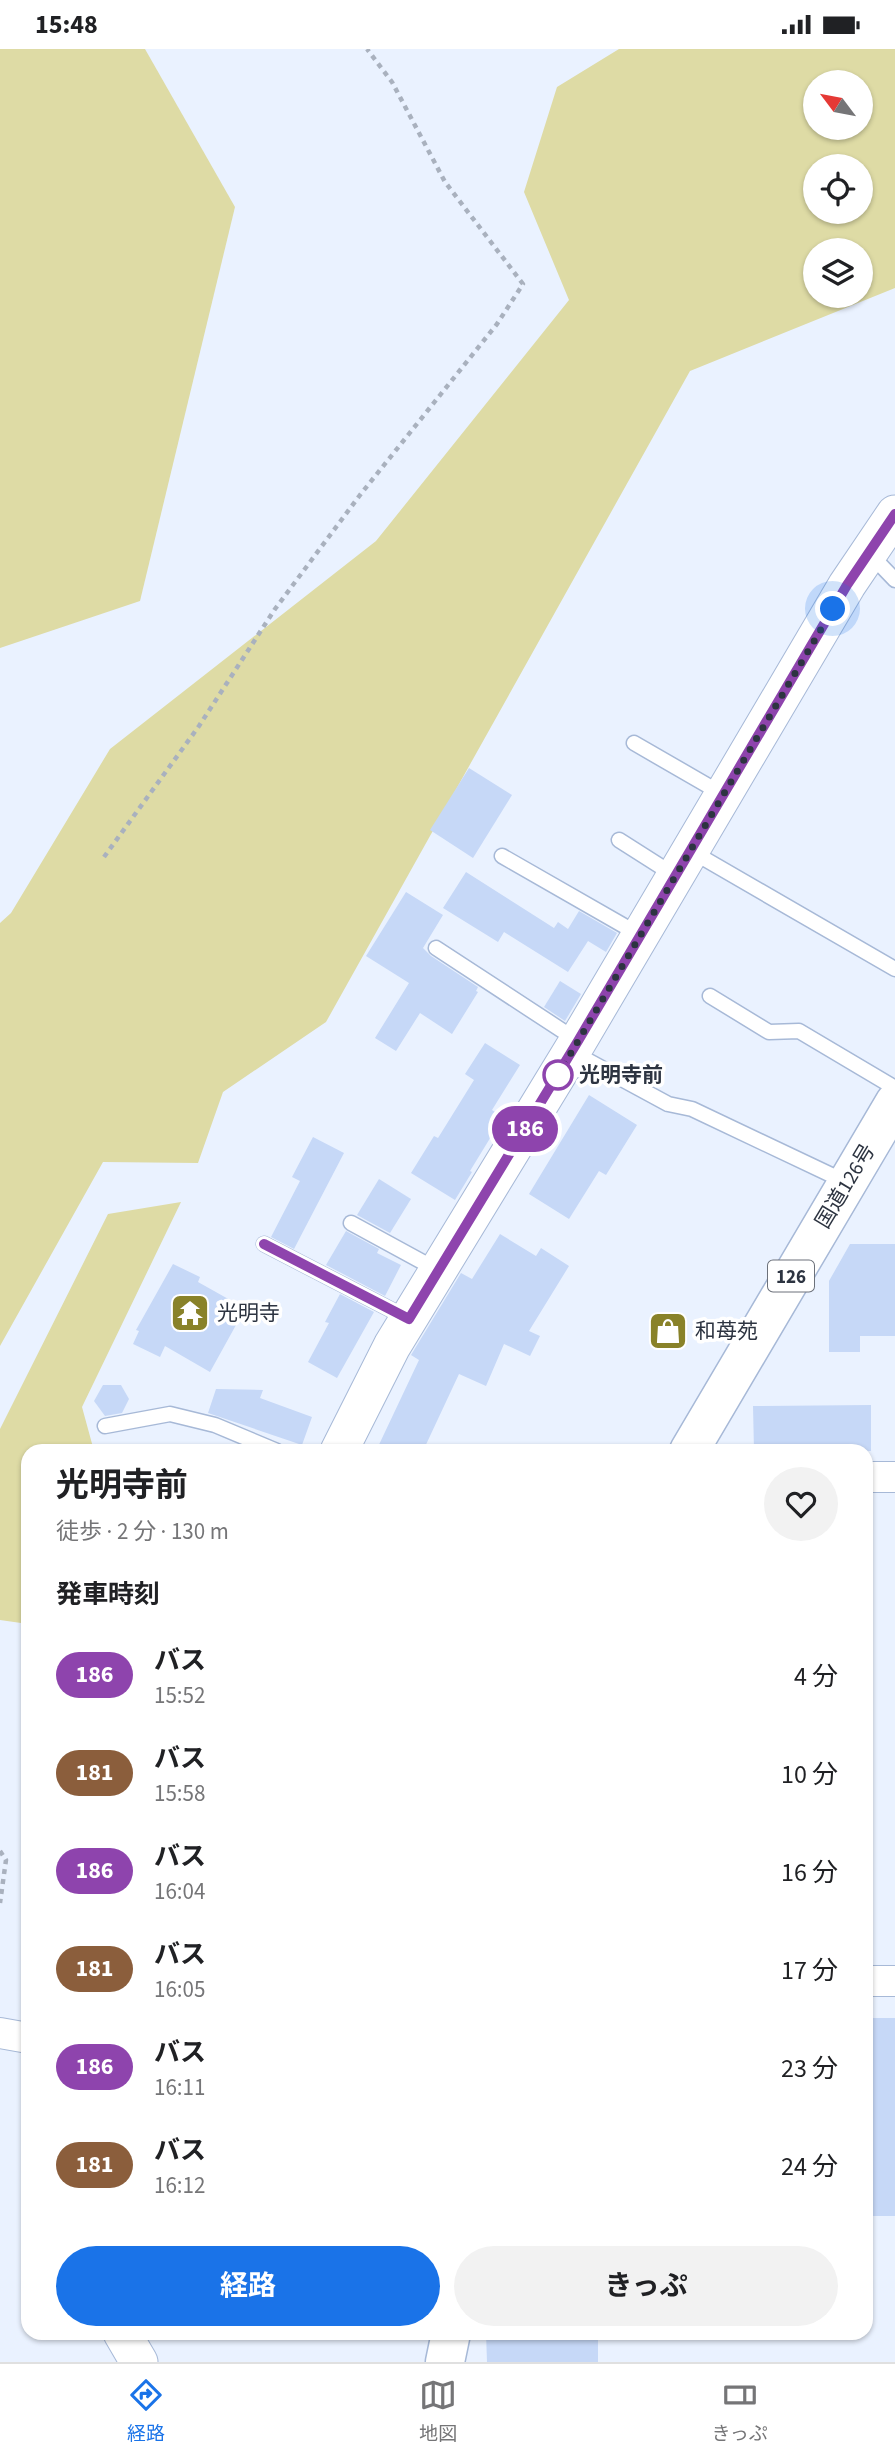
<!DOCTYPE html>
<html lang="ja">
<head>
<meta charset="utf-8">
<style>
	body { margin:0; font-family:"Source Sans 3","Noto Sans JP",sans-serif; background:#f2f2f2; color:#202124; height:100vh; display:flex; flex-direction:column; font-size:26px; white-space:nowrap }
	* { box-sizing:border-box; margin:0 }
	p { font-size:23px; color:#757577 }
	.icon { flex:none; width:38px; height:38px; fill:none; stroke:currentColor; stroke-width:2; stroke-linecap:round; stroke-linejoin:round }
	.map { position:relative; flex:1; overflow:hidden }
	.drawer { position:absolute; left:21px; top:1395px; width:852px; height:896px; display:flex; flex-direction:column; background:#fff; border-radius:21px; box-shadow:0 2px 5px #0004 }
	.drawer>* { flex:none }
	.badge { padding:0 14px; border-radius:23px; font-size:24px; line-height:46px }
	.needle { width:46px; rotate:302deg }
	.fabs { position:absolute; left:803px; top:21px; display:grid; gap:14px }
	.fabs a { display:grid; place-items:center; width:70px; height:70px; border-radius:50%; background:#fff; box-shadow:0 2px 5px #0004; font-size:35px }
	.you { position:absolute; width:35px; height:35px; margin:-18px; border:5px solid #fff; border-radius:50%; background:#1a73e8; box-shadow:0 0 0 10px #1a73e833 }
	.map>.badge { position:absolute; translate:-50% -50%; box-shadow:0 0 0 4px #fff }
	h2 { padding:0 35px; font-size:26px; line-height:63px }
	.round { display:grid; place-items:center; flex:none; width:74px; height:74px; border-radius:37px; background:#f2f2f2 }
	.summary { display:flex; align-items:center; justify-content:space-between; height:119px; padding:0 35px }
	h1 { font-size:33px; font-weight:700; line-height:52px }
	.action { display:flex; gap:14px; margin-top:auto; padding:14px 35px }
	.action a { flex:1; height:80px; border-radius:42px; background:#1a73e8; color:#fff; font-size:28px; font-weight:700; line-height:80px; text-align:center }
	.action a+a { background:#f2f2f2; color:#202124 }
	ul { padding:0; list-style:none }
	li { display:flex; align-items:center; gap:21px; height:98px; padding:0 35px }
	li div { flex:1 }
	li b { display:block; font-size:26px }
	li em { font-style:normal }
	li .badge { min-width:77px; font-weight:700; text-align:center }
	.status { display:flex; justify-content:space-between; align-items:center; height:49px; padding:0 35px; background:#fff; direction:ltr }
	.status svg { height:19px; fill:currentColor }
	.tab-bar { display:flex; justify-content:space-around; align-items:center; height:98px; border-top:2px solid #e0e0e0; background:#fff; font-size:19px; color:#757577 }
	.tab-bar a { display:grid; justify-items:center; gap:4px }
	.tab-bar .active { color:#1a73e8 }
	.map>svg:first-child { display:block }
</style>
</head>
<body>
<div class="status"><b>15:48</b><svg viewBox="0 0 49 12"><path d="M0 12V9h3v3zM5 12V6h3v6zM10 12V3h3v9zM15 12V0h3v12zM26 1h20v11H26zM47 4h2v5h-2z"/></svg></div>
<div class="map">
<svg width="895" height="2313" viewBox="0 0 895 2313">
	<rect width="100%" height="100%" fill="#eaf2ff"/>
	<g fill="#dedba5" fill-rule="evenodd">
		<path d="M0 0H145L235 158 140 552 0 599Z"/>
		<path d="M619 0H895V239L690 322 326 973 223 1043 198 1114 103 1113 0 1297V874L11 864 110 700 376 492 569 251 524 143 557 38ZM816 33H861V79H816ZM816 117H861V163H816ZM816 201H861V247H816Z"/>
		<path d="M181 1153 82 1358 94 1402H28V1575L0 1571V1380L108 1165Z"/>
	</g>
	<g fill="#c6d8f7">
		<path d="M469 719 512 746 473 809 430 781Z"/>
		<path d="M466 823 554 879 558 873 568 880 579 862 617 884 606 903 588 892 568 923 504 883 498 893 443 859Z"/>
		<path d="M406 843 443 866 423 899 431 907 478 938 476 942 478 943 452 985 420 964 396 1002 375 989 409 934 366 907Z"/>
		<path d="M560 932 581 945 565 972 544 958Z"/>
		<path d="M485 994 520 1016 492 1061 503 1068 470 1122 472 1123 455 1151 411 1124 434 1087 438 1089 474 1031 465 1025Z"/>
		<path d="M589 1046 637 1076 606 1126 599 1122 569 1170 529 1145Z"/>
		<path d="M313 1088 344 1104 294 1200 271 1188 300 1132 292 1128Z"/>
		<path d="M379 1130 411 1150 390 1184 357 1166Z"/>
		<path d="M346 1182 379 1200 377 1204 401 1216 385 1247 326 1216Z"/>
		<path d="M500 1185 536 1207 541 1199 569 1217 529 1282 540 1287 530 1307 504 1295 486 1337 459 1325 423 1402H376L419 1311 411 1306 461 1224 472 1230Z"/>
		<path d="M850 1195H895V1287H860V1303H829V1232Z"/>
		<path d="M173 1215 200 1228 198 1233 239 1256 229 1272 236 1276 210 1323 165 1297 160 1308 133 1295 139 1282 136 1281Z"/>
		<path d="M340 1245 374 1263 337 1329 308 1313 329 1274 325 1273Z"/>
		<path d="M103 1336H121L129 1350 122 1364 105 1367 94 1352Z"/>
		<path d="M216 1340 263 1341 260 1349 312 1368 302 1396 208 1364Z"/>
		<path d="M871 1356V1402H754L753 1357Z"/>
		<rect x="866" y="1969" width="29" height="198"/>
		<path d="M486 2284H598V2313H487Z"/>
	</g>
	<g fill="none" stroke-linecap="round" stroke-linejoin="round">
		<g stroke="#a7b9d7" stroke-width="17">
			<g id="service">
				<path d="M869 504 895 531"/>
				<path d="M634 694 724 746"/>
				<path d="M619 791 674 826"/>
				<path d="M691 802 895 920"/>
				<path d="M502 807 640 886"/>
				<path d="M436 899 578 992"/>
				<path d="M710 947 769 983 799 982 895 1039"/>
				<path d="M572 1003 668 1055 692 1060 846 1133"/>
				<path d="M351 1174 439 1222"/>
				<path d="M264 1195 409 1270"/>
				<path d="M105 1377 170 1365 215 1376 277 1402"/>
			</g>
		</g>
		<g stroke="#a7b9d7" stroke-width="32">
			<g id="minor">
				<path d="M866 1428H895"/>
				<path d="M866 1932H895"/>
				<path d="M0 1984 28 1989"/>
			</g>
		</g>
		<g stroke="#a7b9d7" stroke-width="39">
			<g id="tertiary">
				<path d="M339 1402 392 1297 578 992 847 536 895 465"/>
				<path d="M122 2284 139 2313"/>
			</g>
		</g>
		<g stroke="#a7b9d7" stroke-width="41">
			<g id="trunk">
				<path d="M689 1402 895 1053"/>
				<path d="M445 2313 451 2284"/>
			</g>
		</g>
		<g stroke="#a9b1be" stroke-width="4.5" stroke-dasharray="5 5" stroke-linecap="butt">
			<path d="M104 808 199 677 275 560 360 446 497 275 523 235 445 133 392 33 367 0"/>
			<path d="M0 1802 6 1811 0 1854"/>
		</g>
		<use href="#service" stroke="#fff" stroke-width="14"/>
		<use href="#minor" stroke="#fff" stroke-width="30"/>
		<use href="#tertiary" stroke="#fff" stroke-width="37"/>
		<use href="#trunk" stroke="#fff" stroke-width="38"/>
	</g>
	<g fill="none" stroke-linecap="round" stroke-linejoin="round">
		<g stroke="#fff" stroke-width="16">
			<path id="line" d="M264 1195 409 1270 578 992 847 536 895 465"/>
		</g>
		<use href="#line" stroke="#8e44ad" stroke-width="10"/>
		<path stroke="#2d3441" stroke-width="7" stroke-dasharray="0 12.6" d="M558 1026 833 560"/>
	</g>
	<defs>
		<g id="temple-square" transform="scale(2.0125)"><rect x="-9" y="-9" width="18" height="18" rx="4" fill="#898229" stroke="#fff"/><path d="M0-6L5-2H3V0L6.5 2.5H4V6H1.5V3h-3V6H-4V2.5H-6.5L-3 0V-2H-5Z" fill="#fff"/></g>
		<g id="shop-square" transform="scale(2.0125)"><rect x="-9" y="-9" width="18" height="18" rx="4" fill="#898229" stroke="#fff"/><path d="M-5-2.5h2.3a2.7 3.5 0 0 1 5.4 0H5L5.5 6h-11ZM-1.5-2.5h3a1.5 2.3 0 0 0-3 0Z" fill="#fff"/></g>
	</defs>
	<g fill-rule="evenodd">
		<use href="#temple-square" x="190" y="1264"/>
		<use href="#shop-square" x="668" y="1282"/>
	</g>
	<circle fill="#fff" stroke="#8e44ad" stroke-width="3.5" cx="558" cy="1026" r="14"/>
	<g text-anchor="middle" stroke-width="7" stroke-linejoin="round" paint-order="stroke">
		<rect fill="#fff" stroke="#6c717a" stroke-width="2" x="768" y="1211.5" width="46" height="31" rx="5"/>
		<g font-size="19" font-weight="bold" fill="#2d3441">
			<text x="791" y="1234">126</text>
		</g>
		<g font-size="21" font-weight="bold" fill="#2d3441" stroke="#fff" text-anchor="start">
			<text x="579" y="1033">光明寺前</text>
		</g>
		<g font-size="21" fill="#2d3441" stroke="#fff">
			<text transform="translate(845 1137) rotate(-59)" y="7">国道126号</text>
		</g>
		<g font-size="21" fill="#2d3441" stroke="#fff" text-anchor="start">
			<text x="217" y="1271">光明寺</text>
			<text x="695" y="1289">和苺苑</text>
		</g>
	</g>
</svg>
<div class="fabs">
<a><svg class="needle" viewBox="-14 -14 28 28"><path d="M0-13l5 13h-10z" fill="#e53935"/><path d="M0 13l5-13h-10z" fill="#757577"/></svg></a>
<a><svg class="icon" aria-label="locate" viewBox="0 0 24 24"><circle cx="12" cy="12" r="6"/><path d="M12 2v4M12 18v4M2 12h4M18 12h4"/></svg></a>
<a><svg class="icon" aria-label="layers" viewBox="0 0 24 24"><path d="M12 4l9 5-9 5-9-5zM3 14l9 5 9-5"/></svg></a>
</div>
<div class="you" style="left:833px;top:560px"></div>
<b class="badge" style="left:525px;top:1080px;background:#8e44ad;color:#fff">186</b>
<section class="drawer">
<div class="summary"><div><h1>光明寺前</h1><p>徒歩 · 2 分 · 130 m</p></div><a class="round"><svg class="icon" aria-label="heart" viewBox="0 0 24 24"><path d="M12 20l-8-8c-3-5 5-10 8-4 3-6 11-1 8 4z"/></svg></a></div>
<h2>発車時刻</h2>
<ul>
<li><span class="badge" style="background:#8e44ad;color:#fff">186</span><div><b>バス</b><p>15:52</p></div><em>4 分</em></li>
<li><span class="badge" style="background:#8b5e3c;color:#fff">181</span><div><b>バス</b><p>15:58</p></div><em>10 分</em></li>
<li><span class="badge" style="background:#8e44ad;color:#fff">186</span><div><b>バス</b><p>16:04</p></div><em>16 分</em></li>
<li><span class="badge" style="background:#8b5e3c;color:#fff">181</span><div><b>バス</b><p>16:05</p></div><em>17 分</em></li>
<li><span class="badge" style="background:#8e44ad;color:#fff">186</span><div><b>バス</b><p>16:11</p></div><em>23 分</em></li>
<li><span class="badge" style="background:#8b5e3c;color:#fff">181</span><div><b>バス</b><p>16:12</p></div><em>24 分</em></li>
</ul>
<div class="action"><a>経路</a><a>きっぷ</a></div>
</section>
</div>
<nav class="tab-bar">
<a class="active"><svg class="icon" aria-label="directions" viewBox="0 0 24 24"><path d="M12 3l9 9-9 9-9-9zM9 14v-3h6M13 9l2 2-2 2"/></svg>経路</a>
<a><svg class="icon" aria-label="map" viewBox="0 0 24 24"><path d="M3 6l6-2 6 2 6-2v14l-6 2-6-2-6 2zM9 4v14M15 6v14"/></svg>地図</a>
<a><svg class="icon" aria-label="tickets" viewBox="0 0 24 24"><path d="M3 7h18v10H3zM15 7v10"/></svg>きっぷ</a>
</nav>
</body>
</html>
